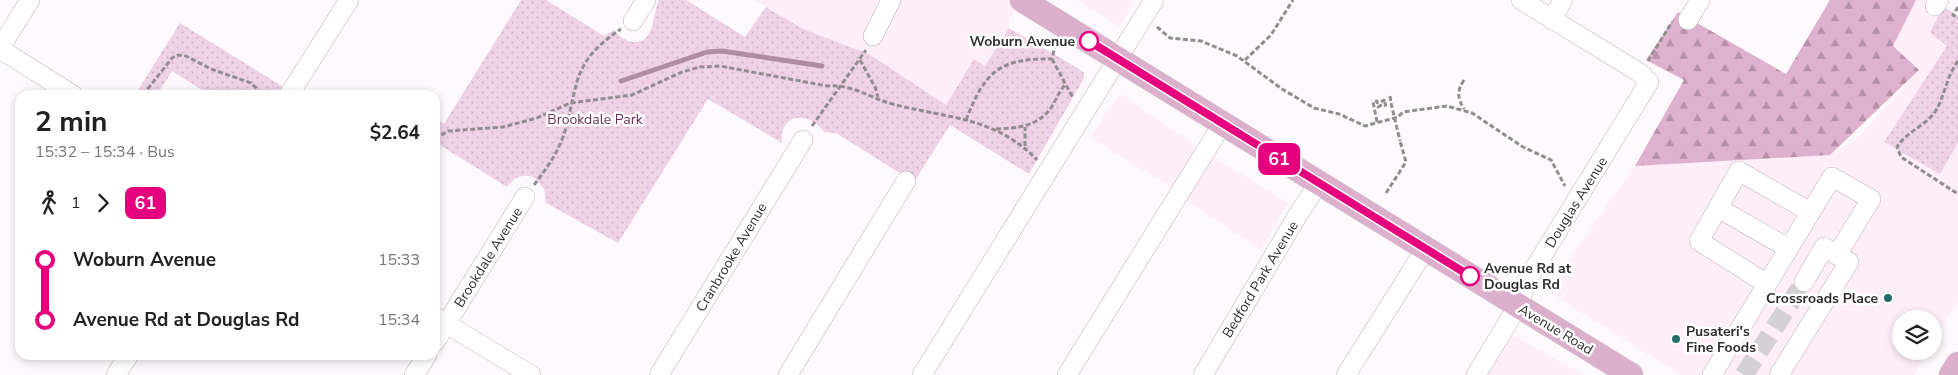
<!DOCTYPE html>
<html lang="en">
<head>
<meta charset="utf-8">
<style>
	body { margin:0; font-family:"Nunito Sans",sans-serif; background:#f6f6f6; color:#222; height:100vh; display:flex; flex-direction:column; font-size:19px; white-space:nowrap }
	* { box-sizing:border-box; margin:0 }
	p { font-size:16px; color:#767676 }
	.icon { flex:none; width:28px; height:28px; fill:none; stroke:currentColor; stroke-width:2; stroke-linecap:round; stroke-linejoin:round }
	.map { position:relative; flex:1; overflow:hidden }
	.side { position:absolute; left:15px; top:90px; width:425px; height:270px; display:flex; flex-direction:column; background:#fff; border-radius:15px; box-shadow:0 2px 8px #0003 }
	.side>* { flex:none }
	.badge { padding:0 10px; border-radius:8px; font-size:18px; line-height:32px }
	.buttons { position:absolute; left:1892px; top:310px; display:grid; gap:10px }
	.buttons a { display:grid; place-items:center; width:50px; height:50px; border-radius:50%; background:#fff; box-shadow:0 2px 8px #0003; font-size:25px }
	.map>.badge { position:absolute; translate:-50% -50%; box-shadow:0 0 0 2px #fff }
	.legs { display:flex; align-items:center; gap:8px; height:55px; padding:0 20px; font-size:16px }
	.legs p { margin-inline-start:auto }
	.head { display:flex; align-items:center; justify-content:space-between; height:85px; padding:0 20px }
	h1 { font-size:28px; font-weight:700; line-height:38px }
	ul { padding:0 20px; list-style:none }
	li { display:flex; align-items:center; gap:18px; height:60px; font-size:19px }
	li i { display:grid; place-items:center; width:8px; height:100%; margin:0 6px; background:currentColor }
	li i::after { content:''; width:12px; height:12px; margin:-6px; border:4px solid; border-radius:50%; background:#fff }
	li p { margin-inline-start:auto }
	li:first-child i { background:linear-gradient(#0000 50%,currentColor 0) }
	li:last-child i { background:linear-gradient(currentColor 50%,#0000 0) }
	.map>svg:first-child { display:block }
</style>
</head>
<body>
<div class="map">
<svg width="1958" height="375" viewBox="0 0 1958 375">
	<defs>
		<pattern id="forest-firs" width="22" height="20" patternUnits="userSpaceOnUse" patternTransform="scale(1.25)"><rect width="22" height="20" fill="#deb1ce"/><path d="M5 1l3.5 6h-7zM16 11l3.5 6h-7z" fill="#b590a8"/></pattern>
		<pattern id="park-dots" width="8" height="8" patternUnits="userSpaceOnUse" patternTransform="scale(1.25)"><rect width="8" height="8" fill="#f0d2e5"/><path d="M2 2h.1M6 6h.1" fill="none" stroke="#ceb5c5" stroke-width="1.8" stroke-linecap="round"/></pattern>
	</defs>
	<rect width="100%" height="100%" fill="#fef9fc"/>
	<g fill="#feeef8">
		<path d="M755 0H1023L1009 19V28L985 66 973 59 946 105 869 54 803 29Z"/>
		<path d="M1077 0H1134L1119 26Z"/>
		<path d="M1916 0H1926L1958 25V301L1934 342V319H1901V351H1928L1914 375H1681L1547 291 1635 166 1830 155 1858 138 1919 70 1893 46Z"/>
		<path d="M1120 94 1207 153 1288 203 1261 250 1181 197 1182 194 1090 137Z"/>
		<path d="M1513 335 1583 375H1486Z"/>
	</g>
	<path fill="url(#forest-firs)" d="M1830 0H1916L1893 46 1919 70 1830 155 1635 166 1684 80 1646 60 1678 12 1786 74Z"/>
	<g fill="url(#park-dots)">
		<path d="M521 0H546L604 36 614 30C619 36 625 41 633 42 656 44 652 13 659 0H686L745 37 766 7 803 29 869 54 946 105 974 59 985 66 1009 28 1079 69 1084 73V78L1029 174 950 125 914 182 836 133 824 132C809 110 778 113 782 143L708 99 618 243 546 203 544 189 535 178C523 173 514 177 507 187L435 142V118L444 124Z"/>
		<path d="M1944 7 1958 16V143L1940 174 1884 142 1947 46 1930 32Z"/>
		<path d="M180 23 285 88 281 95H210L172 71 157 95H135Z"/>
	</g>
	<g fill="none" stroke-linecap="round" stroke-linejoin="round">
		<path stroke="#ae8da2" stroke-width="5" d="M621 81 707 52 722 51 822 66"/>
		<path stroke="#d5d0d3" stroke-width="19" stroke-dasharray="19 9" stroke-linecap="butt" d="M1744 375 1804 282"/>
		<g stroke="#b9b1b6" stroke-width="20">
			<g id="minor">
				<path d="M1935 6 1939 0"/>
				<path d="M1552 20 1563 0"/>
				<path d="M1688 20 1700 0"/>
				<path d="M633 21 646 0"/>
				<path d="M873 36 891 0"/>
				<path d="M0 48 30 0"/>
				<path d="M0 49 73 95"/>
				<path d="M289 95 349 0"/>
				<path d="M1718 208 1788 248"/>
				<path d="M1767 284 1699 241 1739 171 1810 212"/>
				<path d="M435 317 531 375"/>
				<path d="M435 342 525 197"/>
				<path d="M116 375 129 355"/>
				<path d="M414 375 427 355"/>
				<path d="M659 375 803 140"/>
				<path d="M788 375 906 181"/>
				<path d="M922 375 1154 0"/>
				<path d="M1067 375 1223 123"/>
				<path d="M1203 375 1299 213 1319 183"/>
				<path d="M1346 375 1426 248"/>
				<path d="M1476 375 1518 306 1528 279 1649 82 1640 73 1521 0"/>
				<path d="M1712 375 1832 177 1871 199 1837 255 1824 247 1804 282"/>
				<path d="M1779 375 1849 262 1837 255"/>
			</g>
		</g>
		<g stroke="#d6d5d6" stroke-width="25">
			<g id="major">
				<path d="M1022 0 1631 375"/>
				<path d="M1951 375 1958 364"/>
			</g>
		</g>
		<g stroke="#928e90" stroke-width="3" stroke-dasharray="5 2.5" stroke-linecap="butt">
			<path d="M1958 7 1953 15 1958 18"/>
			<path d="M1157 27 1170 38 1201 41 1237 56 1282 89 1314 108 1339 114 1365 126 1398 117 1403 112 1447 106 1472 113 1523 147 1551 160 1565 186"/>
			<path d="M1052 59 1073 98"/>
			<path d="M860 60 875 87 878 97"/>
			<path d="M1245 60 1271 35 1293 0"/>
			<path d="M1648 61 1672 22"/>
			<path d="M1958 61C1946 77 1945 96 1935 112 1925 126 1906 132 1897 147L1901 157 1958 194"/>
			<path d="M1464 80C1457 91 1457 97 1464 109"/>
			<path d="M143 95 172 58 178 55 186 56 211 69 251 83 263 95"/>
			<path d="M1390 96 1391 103"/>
			<path d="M1381 102 1384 100 1385 104"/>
			<path d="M966 120C985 71 1000 58 1052 59L1055 46"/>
			<path d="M1377 122 1373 102 1377 101 1378 107 1385 103 1386 108"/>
			<path d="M812 126 866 50"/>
			<path d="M996 129C1017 128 1037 127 1051 108 1056 100 1059 91 1066 84"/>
			<path d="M435 139 448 131 503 127 537 118 570 103 632 95 682 72 700 67 720 66 827 86C854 84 871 99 896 105 949 118 997 118 1037 160"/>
			<path d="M1025 146V127"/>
			<path d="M534 185C547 168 559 151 565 131 579 81 572 62 621 29"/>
			<path d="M1386 193 1406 162 1400 141"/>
		</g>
		<use href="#minor" stroke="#fff" stroke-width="19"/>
		<use href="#major" stroke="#dcb0cd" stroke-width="24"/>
		<path stroke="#928e90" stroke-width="3" stroke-dasharray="5 2.5" stroke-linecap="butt" d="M1391 103 1400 141"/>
	</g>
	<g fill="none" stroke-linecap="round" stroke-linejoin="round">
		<g stroke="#fff" stroke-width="11">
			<path id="line-1" d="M1089 41 1470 276"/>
		</g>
		<use href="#line-1" stroke="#e6007e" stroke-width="8"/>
	</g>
	<g fill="#fff" stroke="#e6007e" stroke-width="2.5">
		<circle cx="1089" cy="41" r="9"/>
		<circle cx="1470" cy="276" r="9"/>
	</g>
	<g fill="#216c68" stroke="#fff" stroke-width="2">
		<circle cx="1888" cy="298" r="5"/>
		<circle cx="1676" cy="339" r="5"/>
	</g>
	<g text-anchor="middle" stroke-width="5" stroke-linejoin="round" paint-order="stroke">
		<g font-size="14" font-weight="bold" fill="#312e30" stroke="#fff" text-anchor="end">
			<text x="1075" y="46">Woburn Avenue</text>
			<text x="1484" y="273" text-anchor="start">Avenue Rd at<tspan x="1484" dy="16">Douglas Rd</tspan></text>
		</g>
		<g font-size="14" fill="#693258" stroke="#fff">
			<text x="595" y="124">Brookdale Park</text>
		</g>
		<g font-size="14" fill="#312e30" stroke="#fff">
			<text transform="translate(1576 202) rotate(-58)" y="5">Douglas Avenue</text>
			<text transform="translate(488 257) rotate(-58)" y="5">Brookdale Avenue</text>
			<text transform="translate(731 257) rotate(-59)" y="5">Cranbrooke Avenue</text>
			<text transform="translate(1260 279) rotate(-59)" y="5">Bedford Park Avenue</text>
			<text transform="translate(1556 329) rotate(31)" y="5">Avenue Road</text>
		</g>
		<g font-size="14" font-weight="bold" fill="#312e30" stroke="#fff" text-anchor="end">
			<text x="1878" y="303">Crossroads Place</text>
			<text x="1686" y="336" text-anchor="start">Pusateri's<tspan x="1686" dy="16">Fine Foods</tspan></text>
		</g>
	</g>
</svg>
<div class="buttons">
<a><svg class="icon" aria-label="layers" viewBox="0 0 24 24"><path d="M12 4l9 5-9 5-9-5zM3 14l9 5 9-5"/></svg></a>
</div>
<b class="badge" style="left:1279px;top:159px;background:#e6007e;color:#fff">61</b>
<section class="side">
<div class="head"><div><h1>2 min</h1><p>15:32 – 15:34 · Bus</p></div><b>$2.64</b></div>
<div class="legs"><svg class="icon" aria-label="walk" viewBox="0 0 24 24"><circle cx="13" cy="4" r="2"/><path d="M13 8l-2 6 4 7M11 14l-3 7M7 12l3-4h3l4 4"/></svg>1<svg class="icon" aria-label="forward" viewBox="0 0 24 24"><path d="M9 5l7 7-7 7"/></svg><b class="badge" style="background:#e6007e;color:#fff">61</b></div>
<ul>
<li><i style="color:#e6007e"></i><b>Woburn Avenue</b><p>15:33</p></li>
<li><i style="color:#e6007e"></i><b>Avenue Rd at Douglas Rd</b><p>15:34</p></li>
</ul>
</section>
</div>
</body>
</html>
